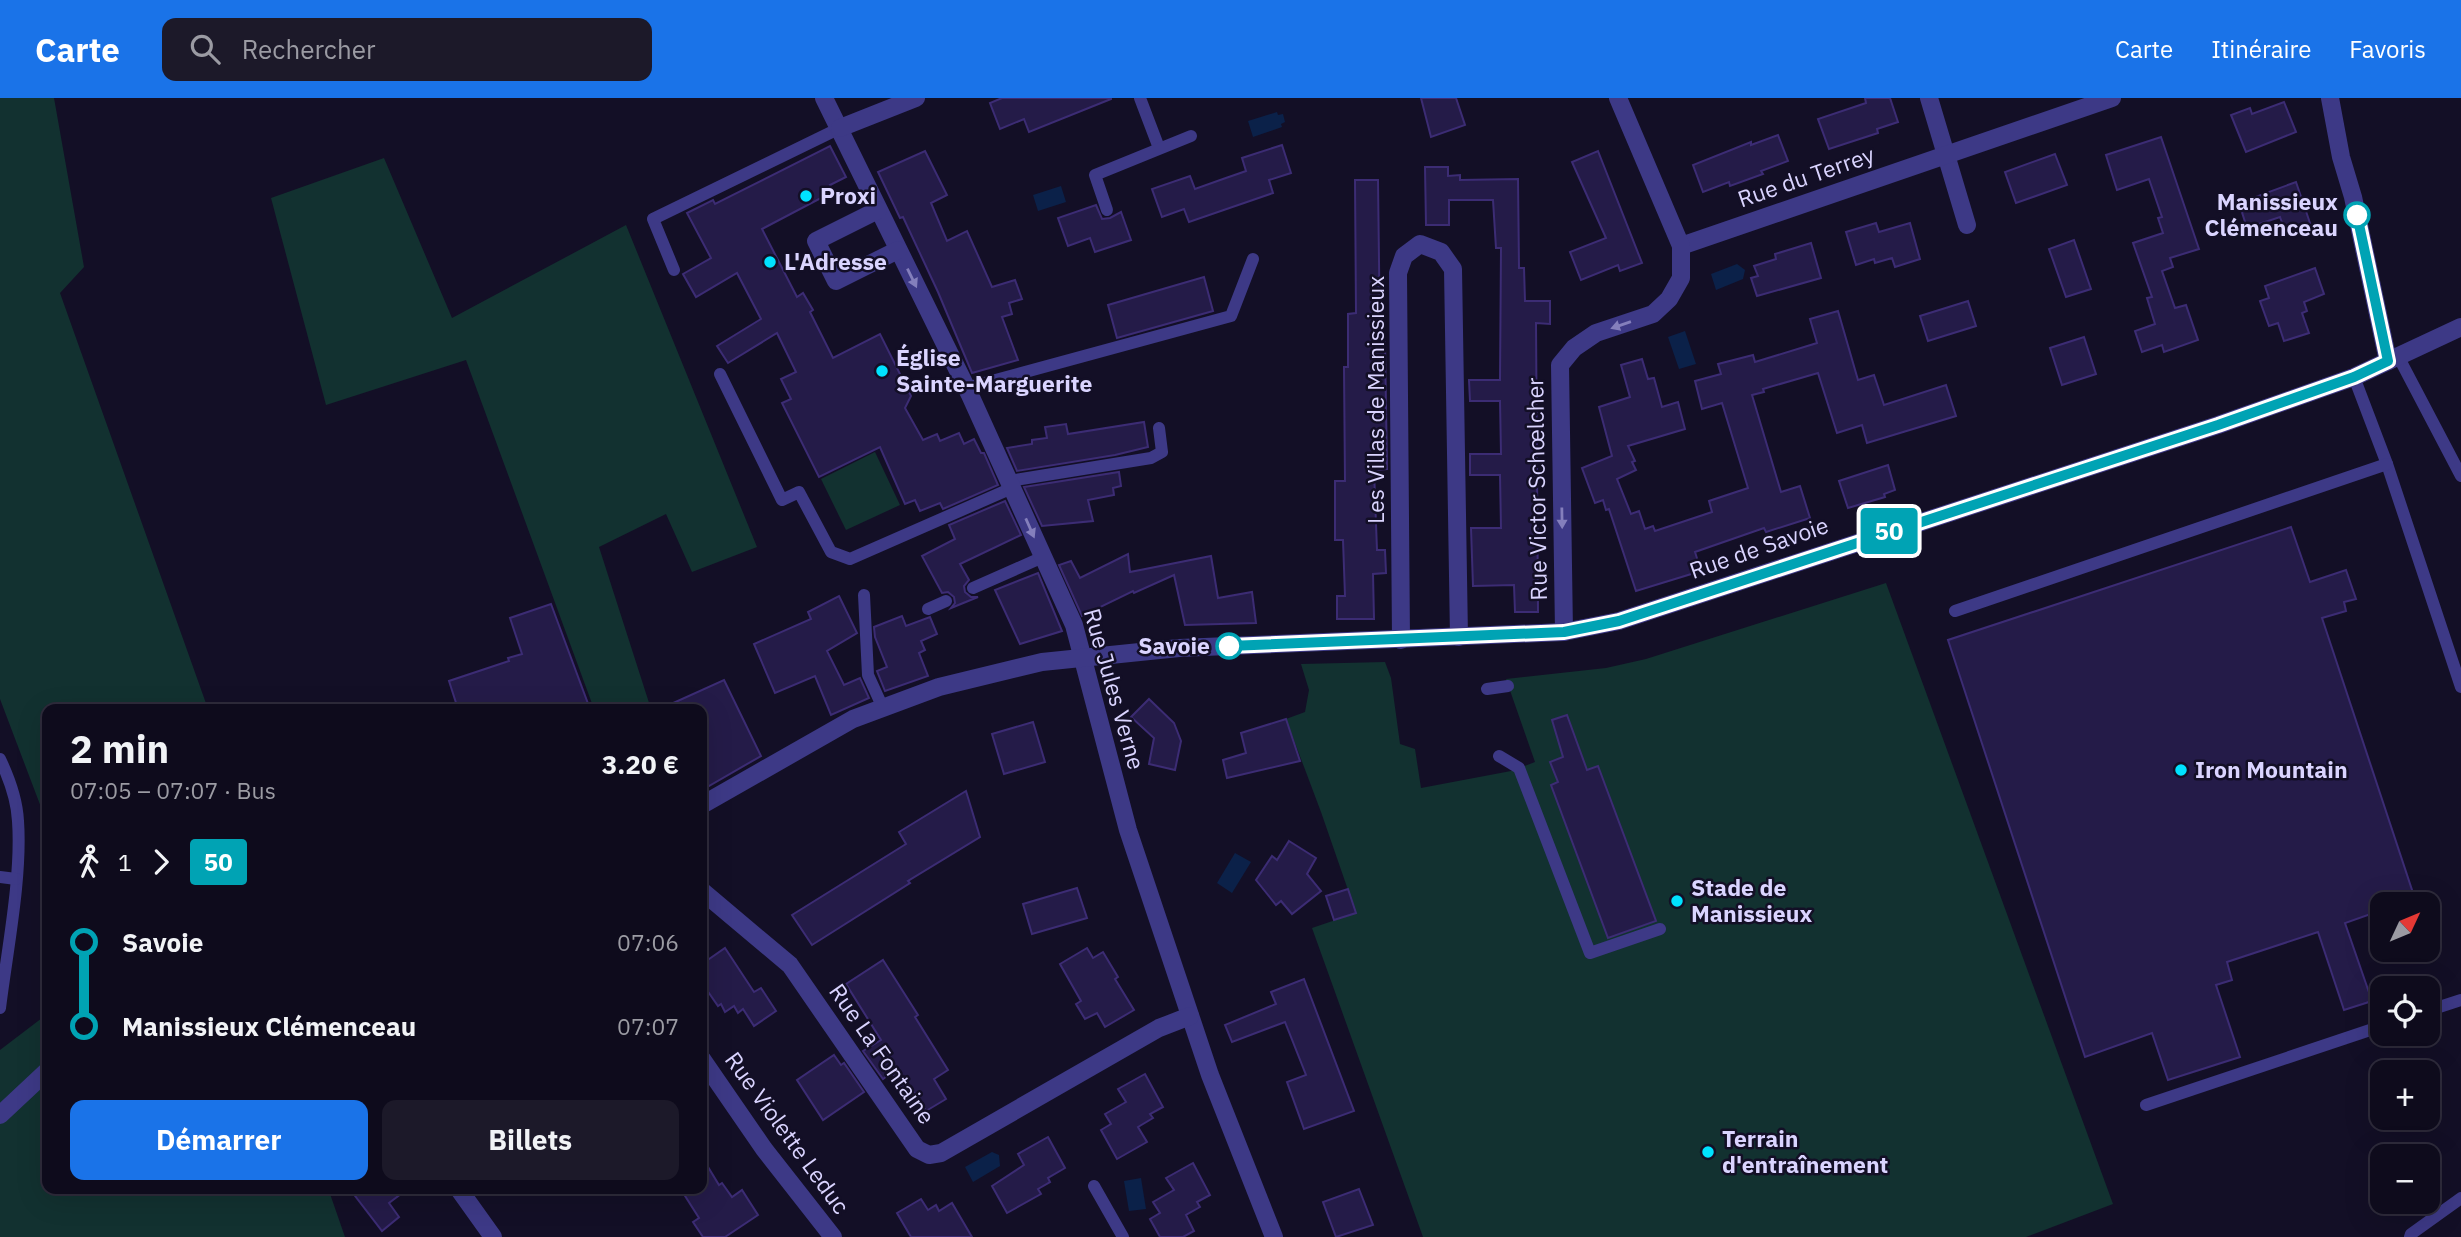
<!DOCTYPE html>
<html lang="fr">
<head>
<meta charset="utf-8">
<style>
	body { margin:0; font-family:"IBM Plex Sans",sans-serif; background:#1c1929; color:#f1f3f6; height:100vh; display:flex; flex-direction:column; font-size:26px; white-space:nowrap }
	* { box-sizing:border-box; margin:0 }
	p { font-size:23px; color:#9b9ba3 }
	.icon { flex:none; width:38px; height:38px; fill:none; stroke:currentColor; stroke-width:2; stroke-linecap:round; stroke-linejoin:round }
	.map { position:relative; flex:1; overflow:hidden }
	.sheet { position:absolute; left:42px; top:606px; width:665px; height:490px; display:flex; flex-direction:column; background:#0e0b1c; border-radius:14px; box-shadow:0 7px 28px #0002,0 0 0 2px #2e2b3b }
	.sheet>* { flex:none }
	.badge { padding:0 14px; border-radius:5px; font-size:24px; line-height:46px }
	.needle { width:46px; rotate:46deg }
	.fabs { position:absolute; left:2370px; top:794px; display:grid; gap:14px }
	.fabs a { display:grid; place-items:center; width:70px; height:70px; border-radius:14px; background:#0e0b1c; box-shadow:0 7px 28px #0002,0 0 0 2px #2e2b3b; font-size:35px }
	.map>.badge { position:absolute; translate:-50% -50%; box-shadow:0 0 0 4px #fff }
	.legs { display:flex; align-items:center; gap:10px; height:77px; padding:0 28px; font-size:23px }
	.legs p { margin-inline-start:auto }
	.overview { display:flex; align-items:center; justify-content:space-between; height:119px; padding:0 28px }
	h1 { font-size:38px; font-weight:700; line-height:52px }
	.button { display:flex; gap:14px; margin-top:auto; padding:14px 28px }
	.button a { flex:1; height:80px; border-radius:14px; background:#1a73e8; color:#fff; font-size:28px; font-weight:700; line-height:80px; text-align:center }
	.button a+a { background:#1c1929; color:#f1f3f6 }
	ul { padding:0 28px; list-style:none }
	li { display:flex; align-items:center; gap:24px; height:84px; font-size:26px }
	li i { display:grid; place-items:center; width:10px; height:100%; margin:0 9px; background:currentColor }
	li i::after { content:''; width:18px; height:18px; margin:-9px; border:5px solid; border-radius:50%; background:#0e0b1c }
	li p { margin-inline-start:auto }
	li:first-child i { background:linear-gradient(#0000 50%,currentColor 0) }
	li:last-child i { background:linear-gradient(currentColor 50%,#0000 0) }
	header { display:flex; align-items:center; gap:42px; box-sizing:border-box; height:98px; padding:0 35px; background:#1a73e8; color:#fff }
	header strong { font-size:33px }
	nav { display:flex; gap:38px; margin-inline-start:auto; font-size:24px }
	.search { width:490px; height:63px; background:#1c1929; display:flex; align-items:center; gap:18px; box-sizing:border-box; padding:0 24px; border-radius:14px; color:#9b9ba3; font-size:26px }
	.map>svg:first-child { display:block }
</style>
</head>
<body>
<header>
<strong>Carte</strong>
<div class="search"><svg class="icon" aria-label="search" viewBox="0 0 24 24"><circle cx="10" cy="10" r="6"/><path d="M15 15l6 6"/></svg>Rechercher</div>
<nav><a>Carte</a><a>Itinéraire</a><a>Favoris</a></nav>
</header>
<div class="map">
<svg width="2461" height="1139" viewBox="0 0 2461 1139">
	<rect width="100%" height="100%" fill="#130f26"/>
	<g fill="#123130">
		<path d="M0 0H54L84 169 60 195 208 611H47V725L0 601Z"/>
		<path d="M384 60 452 220 626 127 757 449 692 474 666 416 599 449 651 611H594L466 262 326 307 271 100Z"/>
		<path d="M875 354 900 407 846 432 821 381Z"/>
		<path d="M1886 485 2113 1106 2026 1139H1423L1312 830 1356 815 1321 714 1286 621 1305 614 1309 592 1301 566 1385 564 1391 580 1400 646 1415 651 1421 690 1511 673 1535 664 1506 581 1606 570 1646 561Z"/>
		<path d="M47 914V1090H328L345 1139H0V952L42 920Z"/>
	</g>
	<g fill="#0b2149">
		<path d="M1277 14 1278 17 1283 16 1285 24 1281 26 1282 29 1253 39 1248 23Z"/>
		<path d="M1061 88 1066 104 1038 113 1033 97Z"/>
		<path d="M1737 166 1745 172 1743 181 1716 192 1711 176Z"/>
		<path d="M1685 233 1696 266 1679 271 1668 239Z"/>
		<path d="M1235 755 1251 764 1232 795 1217 785Z"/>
		<path d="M992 1054 999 1057 1000 1068 973 1084 965 1069Z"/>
		<path d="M1141 1080 1146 1111 1129 1113 1124 1083Z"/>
	</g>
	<g fill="#241b48" stroke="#3c2c74" stroke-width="2">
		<path d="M1002 0H1111V1L1029 34 1024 21 1000 31 990 5Z"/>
		<path d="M1421 0H1456L1465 27 1431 39Z"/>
		<path d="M1865 0H1890L1898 24 1877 31 1878 35 1829 51 1818 21 1866 5Z"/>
		<path d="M2284 4 2296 34 2246 54 2231 17 2250 10 2252 16Z"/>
		<path d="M1778 37 1788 63 1761 73 1763 76 1730 88 1729 84 1703 94 1693 67 1751 44V47Z"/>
		<path d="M2161 39 2199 151 2170 160 2173 169 2162 173 2175 210 2186 207 2198 242 2164 254 2162 247 2142 254 2135 233 2155 226 2147 200 2152 199 2133 145 2163 135 2158 120 2162 119 2149 81 2117 92 2106 57Z"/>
		<path d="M1282 47 1291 75 1269 82 1273 95 1189 124 1184 111 1162 119 1152 91 1190 78 1195 91 1223 81 1246 73 1242 60Z"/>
		<path d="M830 48 846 79 830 87 832 91 822 96 823 99 762 131 797 199 803 195 813 212 810 214 833 260 880 236 911 298 905 310 923 342 937 336 940 343 959 335 964 346 974 341 981 355H984L998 387 943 411 940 405 920 413 915 402 905 406 880 349 819 379 782 305 791 301 781 281 796 274 777 235 728 265 717 248 761 221 737 175 696 199 683 176 711 160 687 115 713 102 715 106Z"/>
		<path d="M925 53 947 97 931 105 947 143 967 133 992 189 1015 182 1022 201 1009 205 1012 216 1002 219 1018 262 972 275 938 194 903 119 900 120 878 74Z"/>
		<path d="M1598 53 1642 165 1620 173 1618 167 1581 182 1570 154 1606 140 1572 64Z"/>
		<path d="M2055 56 2067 87 2016 105 2005 74Z"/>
		<path d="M1425 69H1448V78L1460 77V82L1518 81 1519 170H1524L1525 203H1550V226L1536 225 1538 514H1515L1514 487 1473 488 1471 430H1501L1500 377H1470V356H1501L1500 303H1470L1469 282H1500L1501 150H1496L1493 102H1449V127H1426Z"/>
		<path d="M1355 82H1378L1380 244H1385L1387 371 1374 372 1377 452H1385L1386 475 1373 476 1374 521H1337V498H1345L1343 442H1335V383H1345L1344 269H1348V216L1356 215Z"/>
		<path d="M2296 84 2310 125 2285 133 2280 119 2247 130 2239 105Z"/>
		<path d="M1096 107 1102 121 1110 120 1121 114 1131 142 1095 154 1090 140 1068 148 1058 120Z"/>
		<path d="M1876 125 1879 134 1910 125 1920 161 1895 169 1892 160 1875 165 1874 161 1856 167 1846 134Z"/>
		<path d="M2074 142 2091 191 2066 199 2049 151Z"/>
		<path d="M1811 145 1821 180 1757 198 1751 180 1758 178 1754 168 1776 161 1775 156Z"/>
		<path d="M2315 170 2324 196 2304 204 2307 213 2302 215 2309 235 2284 243 2278 225 2269 228 2260 203 2269 200 2265 188Z"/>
		<path d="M1204 179 1213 213 1117 240 1108 207Z"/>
		<path d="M1968 203 1976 228 1928 243 1920 218Z"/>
		<path d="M1838 213 1858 282 1874 277 1884 307 1946 287 1956 318 1867 345 1862 327 1837 335 1818 275 1763 291 1764 294 1752 297 1781 394 1800 388 1810 420 1766 434 1764 430 1695 454 1701 473 1636 493 1609 411 1606 412 1603 402 1595 405 1582 370 1612 358 1599 309 1630 299 1621 267 1642 261 1648 281 1654 280 1662 309 1678 304 1685 331 1628 348 1635 363 1632 364 1636 372 1617 381 1631 416 1639 413 1645 431 1653 428 1655 433 1712 414 1709 403 1748 390 1722 305 1702 311 1695 283 1721 276 1718 266 1753 257 1755 264 1817 245 1810 221Z"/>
		<path d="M2084 239 2096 276 2062 287 2050 250Z"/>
		<path d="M1144 324 1148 349 1115 357 1017 373 1007 350 1032 346V342L1047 340 1045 329 1066 326 1068 336Z"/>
		<path d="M1888 367 1895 392 1884 396 1885 399 1848 410 1839 383Z"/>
		<path d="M1119 374 1121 388 1113 390 1114 397 1088 402 1093 423 1042 428 1024 389Z"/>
		<path d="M1005 403 1021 437 960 466 969 482 964 488 965 494 971 499H978L951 510 955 505 954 499 948 494 942 495 922 458 955 441 949 427Z"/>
		<path d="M2291 429 2310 484 2346 472 2356 501 2344 504 2346 513 2322 520 2415 801 2399 807H2382V812L2345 825 2372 903 2344 912 2318 834 2227 864 2232 882 2216 887 2240 959 2168 982 2152 935 2085 959 1948 542Z"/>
		<path d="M1128 456 1130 474 1211 458 1218 500 1252 494 1256 525 1185 527 1174 477 1134 495 1133 493 1082 518 1059 467 1071 463 1080 480Z"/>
		<path d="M1038 475 1062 533 1020 546 995 492Z"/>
		<path d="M839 498 857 535 827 553 844 587 860 580 869 600 831 617 815 578 775 595 754 546 811 521 808 514Z"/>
		<path d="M551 506 590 611H458L449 583 509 563 508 560 522 556 510 520Z"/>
		<path d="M902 518 906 528 930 519 937 536 921 543 925 552 919 555 928 578 885 593 877 573 887 569 875 539 874 529Z"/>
		<path d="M724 582 761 658 702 692V611H660Z"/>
		<path d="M1149 601 1174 625 1181 643 1175 672 1149 666 1154 640 1131 619Z"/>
		<path d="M1567 617 1587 672 1598 668 1656 823 1608 840 1551 687 1558 684 1550 664 1563 659 1552 622Z"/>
		<path d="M1286 621 1300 663 1227 680 1223 662 1246 655 1241 635Z"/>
		<path d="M1033 624 1045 664 1004 676 992 636Z"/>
		<path d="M966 693 980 739 908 783 910 785 812 847 792 817 906 746 899 734Z"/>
		<path d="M1289 743 1316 760 1307 776 1321 793 1292 816 1281 803 1276 807 1256 782 1272 758 1277 762Z"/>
		<path d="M1077 790 1087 820 1032 836 1023 806Z"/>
		<path d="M1348 791 1356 815 1334 822 1326 798Z"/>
		<path d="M725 850 754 894 761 890 776 913 754 928 743 911 738 915 734 908 725 914 721 906 718 908 702 885V866Z"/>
		<path d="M1087 850 1093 860 1103 854 1118 879 1115 881 1134 912 1105 929 1097 915 1085 921 1076 906 1081 903 1060 866Z"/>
		<path d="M883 862 918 917 915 919 948 972 934 981 946 1001 926 1013 912 991 905 995 892 974 883 981 863 953 881 942 846 886Z"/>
		<path d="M1304 881 1354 1013 1304 1031 1287 984 1306 977 1285 924 1232 944 1225 927 1276 906 1271 894Z"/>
		<path d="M834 957 841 967 844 965 864 994 823 1022 797 982Z"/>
		<path d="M1145 976 1163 1009 1150 1016 1153 1020 1138 1029 1147 1044 1117 1061 1101 1032 1111 1026 1105 1016 1126 1004 1118 991Z"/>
		<path d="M1048 1039 1065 1070 1048 1080 1050 1084 1038 1091 1041 1096 1007 1115 992 1088 1024 1067 1018 1056Z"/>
		<path d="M702 1059 719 1087 722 1085 732 1099 742 1092 758 1117 725 1139H703L693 1124 699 1120 680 1090H702Z"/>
		<path d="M1193 1065 1210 1097 1197 1104 1200 1109 1186 1117 1194 1133 1183 1139H1160L1150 1121 1160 1115 1153 1104 1174 1092 1166 1080Z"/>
		<path d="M349 1090H409L389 1105 399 1119 382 1133Z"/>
		<path d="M1359 1091 1373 1127 1336 1139 1323 1104Z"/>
		<path d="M921 1101 928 1112 936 1107 939 1113 952 1105 972 1139H911L897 1115Z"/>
	</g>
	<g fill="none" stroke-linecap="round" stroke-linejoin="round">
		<g stroke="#3d3986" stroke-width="12">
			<path d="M1140 0 1159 50"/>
			<path d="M1107 112 1095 77 1191 38"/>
			<path d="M674 172 653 121 840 30"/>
			<path d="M2398 258 2461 378"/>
			<path d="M720 276 782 402 799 394 831 454 850 461 1012 390"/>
			<path d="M2354 279 2387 366 2461 589"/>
			<path d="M966 290 1231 218 1253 161"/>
			<path d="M1009 383 1151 360 1162 354 1159 330"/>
			<path d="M973 490 1043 459"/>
			<path d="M864 497 868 577 883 610"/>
			<path d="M928 511 946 503"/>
			<path d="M1955 513 2387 366"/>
			<path d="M1487 591 1508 588"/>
			<path d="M1499 658 1519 670 1590 855 1660 831"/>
			<path d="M0 661C9 680 17 702 18 723 22 779 7 853 0 910"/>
			<path d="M0 779 16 781"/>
			<path d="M2427 913 2461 902"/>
			<path d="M2146 1007 2382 928"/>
			<path d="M1094 1088 1123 1139"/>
			<path d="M2410 1139 2411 1136 2461 1100"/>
		</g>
		<g stroke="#3d3986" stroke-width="18">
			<path d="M824 0 970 297 1074 527 1128 732 1210 977 1274 1139"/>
			<path d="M1929 0 1967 127"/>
			<path d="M2330 0 2341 59 2353 99 2388 263"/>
			<path d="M840 30 916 0"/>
			<path d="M878 112 816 143 836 183 898 152"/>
			<path d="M1681 148 2112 0"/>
			<path d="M1564 534 1560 267 1574 250 1596 235 1653 216 1669 201 1681 180V148L1618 0"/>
			<path d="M1401 542 1398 175 1404 158 1420 146 1441 154 1453 171 1459 539"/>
			<path d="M702 707 853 621 939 589 1042 564 1179 550 1564 534 1619 523 2218 327 2354 279 2461 229"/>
			<path d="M702 793 790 867 917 1051 929 1057 941 1055 1159 930 1190 918"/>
			<path d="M702 961 764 1051 833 1139"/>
			<path d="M0 1017 47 973"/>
			<path d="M458 1090 493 1139"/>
		</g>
	</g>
	<defs><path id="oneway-solid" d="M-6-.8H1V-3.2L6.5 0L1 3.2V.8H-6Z" transform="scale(1.75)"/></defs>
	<g fill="#847fbc">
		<use href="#oneway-solid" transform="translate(912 180) rotate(64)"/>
		<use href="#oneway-solid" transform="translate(1621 227) rotate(161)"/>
		<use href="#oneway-solid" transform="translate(1562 420) rotate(89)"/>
		<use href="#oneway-solid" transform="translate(1030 430) rotate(66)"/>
	</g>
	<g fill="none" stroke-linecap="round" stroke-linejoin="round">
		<g stroke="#fff" stroke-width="16">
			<path id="line-1" d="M1229 548 1564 534 1619 523 2218 327 2354 279 2388 263 2357 117"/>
		</g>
		<use href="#line-1" stroke="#00a3b4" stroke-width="10"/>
	</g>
	<g fill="#00e2ff" stroke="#130f26" stroke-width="2.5">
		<circle cx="806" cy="98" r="7"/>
		<circle cx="770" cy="164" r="7"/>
		<circle cx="882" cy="273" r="7"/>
		<circle cx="2181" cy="672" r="7"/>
		<circle cx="1677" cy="803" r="7"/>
		<circle cx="1708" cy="1054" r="7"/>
	</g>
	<g fill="#fff" stroke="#00a3b4" stroke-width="3.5">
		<circle cx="2357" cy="117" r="12"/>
		<circle cx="1229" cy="548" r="12"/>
	</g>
	<g text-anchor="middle" stroke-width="5" stroke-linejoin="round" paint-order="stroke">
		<g font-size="23" fill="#dad4ff" stroke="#130f26">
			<text transform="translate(1806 79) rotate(-19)" y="8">Rue du Terrey</text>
			<text transform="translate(1376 302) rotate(-90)" y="8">Les Villas de Manissieux</text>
			<text transform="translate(1537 391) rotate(-91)" y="8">Rue Victor Schœlcher</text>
			<text transform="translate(1759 450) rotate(-19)" y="8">Rue de Savoie</text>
			<text transform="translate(1114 591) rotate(74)" y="8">Rue Jules Verne</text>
			<text transform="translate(882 956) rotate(55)" y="8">Rue La Fontaine</text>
			<text transform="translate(787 1035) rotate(54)" y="8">Rue Violette Leduc</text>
		</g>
		<g font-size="23" font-weight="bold" fill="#dad4ff" stroke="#130f26" text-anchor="start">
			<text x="820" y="106">Proxi</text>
			<text x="784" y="172">L'Adresse</text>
			<text x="896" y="268">Église<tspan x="896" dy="26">Sainte-Marguerite</tspan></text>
			<text x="2195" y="680">Iron Mountain</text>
			<text x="1691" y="798">Stade de<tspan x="1691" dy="26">Manissieux</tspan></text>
			<text x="1722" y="1049">Terrain<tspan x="1722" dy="26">d'entraînement</tspan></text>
		</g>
		<g font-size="23" font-weight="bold" fill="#dad4ff" stroke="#130f26" text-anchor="end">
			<text x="2338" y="112">Manissieux<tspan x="2338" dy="26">Clémenceau</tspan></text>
			<text x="1210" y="556">Savoie</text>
		</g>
	</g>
</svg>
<div class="fabs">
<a><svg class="needle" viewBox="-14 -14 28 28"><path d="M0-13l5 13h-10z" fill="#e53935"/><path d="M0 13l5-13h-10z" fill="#9b9ba3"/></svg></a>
<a><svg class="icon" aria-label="locate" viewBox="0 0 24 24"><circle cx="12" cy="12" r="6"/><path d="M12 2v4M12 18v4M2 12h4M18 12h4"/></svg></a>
<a>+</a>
<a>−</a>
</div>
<b class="badge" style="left:1889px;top:433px;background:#00a3b4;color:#fff">50</b>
<section class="sheet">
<div class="overview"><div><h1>2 min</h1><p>07:05 – 07:07 · Bus</p></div><b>3.20 €</b></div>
<div class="legs"><svg class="icon" aria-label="walk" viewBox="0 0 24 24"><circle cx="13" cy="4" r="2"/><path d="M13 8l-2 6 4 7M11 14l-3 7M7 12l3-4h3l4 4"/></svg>1<svg class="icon" aria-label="forward" viewBox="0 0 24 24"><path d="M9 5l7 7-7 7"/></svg><b class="badge" style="background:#00a3b4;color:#fff">50</b></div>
<ul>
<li><i style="color:#00a3b4"></i><b>Savoie</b><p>07:06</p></li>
<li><i style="color:#00a3b4"></i><b>Manissieux Clémenceau</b><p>07:07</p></li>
</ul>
<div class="button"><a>Démarrer</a><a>Billets</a></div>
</section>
</div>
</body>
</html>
